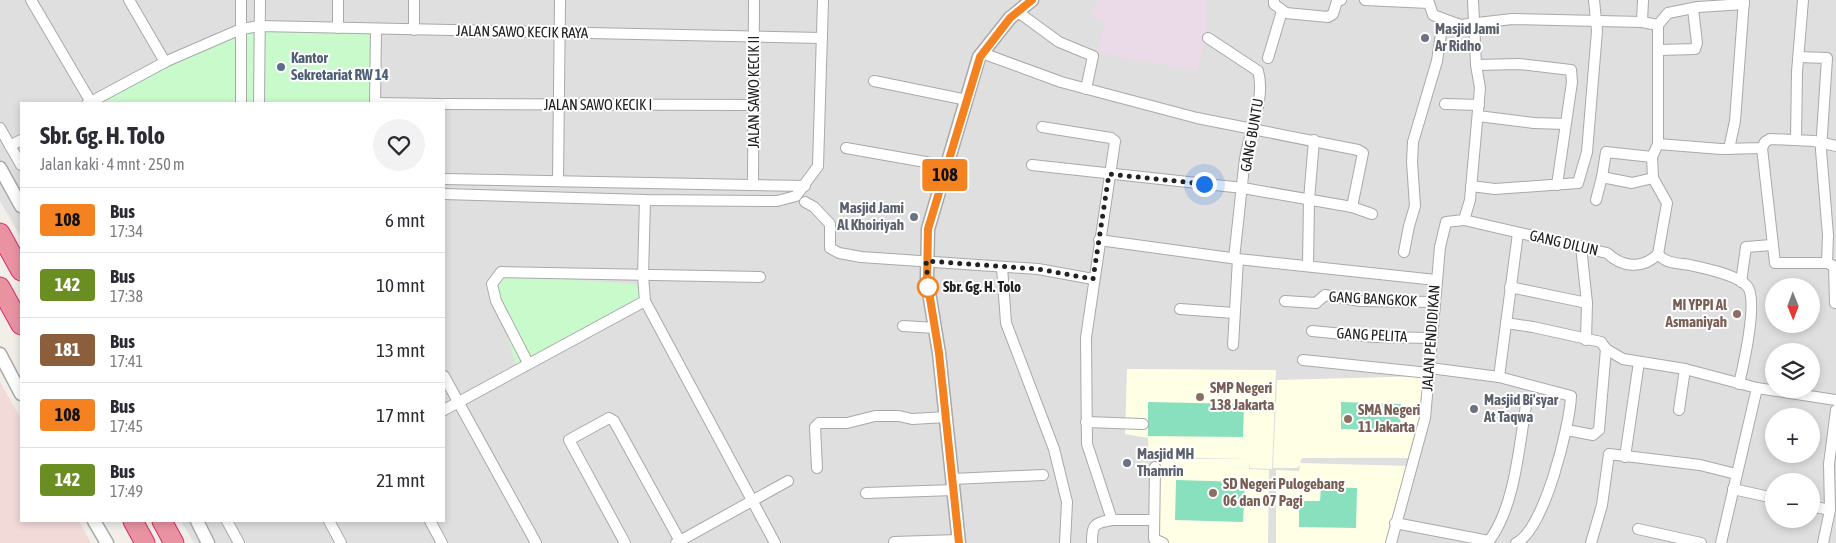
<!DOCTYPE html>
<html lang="id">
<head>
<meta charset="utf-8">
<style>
	body { margin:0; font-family:"Asap Condensed",sans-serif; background:#f2f2f3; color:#2b2b33; height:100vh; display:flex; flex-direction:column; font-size:19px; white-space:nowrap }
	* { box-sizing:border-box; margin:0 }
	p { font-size:16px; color:#7c7c81 }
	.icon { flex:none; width:28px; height:28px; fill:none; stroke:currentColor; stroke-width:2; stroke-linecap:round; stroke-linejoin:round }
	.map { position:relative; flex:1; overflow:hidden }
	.sheet { position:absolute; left:20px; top:102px; width:425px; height:420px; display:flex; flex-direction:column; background:#fff; border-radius:0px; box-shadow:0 2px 8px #0003 }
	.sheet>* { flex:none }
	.badge { padding:0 10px; border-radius:4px; font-size:18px; line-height:32px }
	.needle { width:32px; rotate:179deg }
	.buttons { position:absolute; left:1765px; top:278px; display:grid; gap:10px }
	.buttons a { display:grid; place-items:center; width:55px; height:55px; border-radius:50%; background:#fff; box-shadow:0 2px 8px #0003; font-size:25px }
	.you { position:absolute; width:25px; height:25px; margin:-12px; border:4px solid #fff; border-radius:50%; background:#1a73e8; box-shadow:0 0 0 8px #1a73e833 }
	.map>.badge { position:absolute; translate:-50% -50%; box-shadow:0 0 0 2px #fff }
	.round { display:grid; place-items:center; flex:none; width:52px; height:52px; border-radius:26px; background:#f2f2f3 }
	.headline { display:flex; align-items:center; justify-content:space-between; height:85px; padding:0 20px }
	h1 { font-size:24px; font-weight:700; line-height:38px }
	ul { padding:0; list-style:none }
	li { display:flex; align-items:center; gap:15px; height:65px; padding:0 20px; border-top:1px solid #e1e1e2 }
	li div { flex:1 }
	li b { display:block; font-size:19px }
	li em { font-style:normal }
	li .badge { min-width:55px; font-weight:700; text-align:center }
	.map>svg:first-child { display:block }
</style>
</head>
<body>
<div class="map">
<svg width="1836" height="543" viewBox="0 0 1836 543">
	<rect width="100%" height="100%" fill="#f2efe9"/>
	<path fill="#e0dfdf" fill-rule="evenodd" d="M0 0H1836V543H194L181 521H444V104H21V238L0 201ZM1774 286H1811V324H1774ZM1774 351H1811V389H1774ZM1774 416H1811V454H1774ZM1774 481H1811V519H1774Z"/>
	<path fill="#f2dad9" d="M0 382 21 419V521H79L91 543H0Z"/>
	<path fill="#ebdbe8" d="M1097 0H1206L1207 32 1197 71 1097 52 1105 22 1091 16Z"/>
	<g fill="#ffffe5">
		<path d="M1127 369 1276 370 1272 469 1250 468V462L1249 469 1269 470 1268 543H1171L1157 541 1155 515 1160 459H1250L1149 457 1148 438 1125 434Z"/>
		<path d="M1429 376 1414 458H1302L1300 463 1409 466 1389 543H1276V470L1299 471 1300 465 1297 468H1273L1277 380Z"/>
	</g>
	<g fill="#c8facc">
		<path d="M241 29H376V104H92Z"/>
		<path d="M499 275 635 284 647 292 639 302 516 365 497 300Z"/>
	</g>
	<g fill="#88e0be">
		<path d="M1148 402 1244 404 1243 437 1148 436Z"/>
		<path d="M1341 402 1401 404 1400 431 1341 429Z"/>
		<path d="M1176 480 1245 482 1243 522 1175 520Z"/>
		<path d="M1321 487 1357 488 1356 528 1299 527V501H1320Z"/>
	</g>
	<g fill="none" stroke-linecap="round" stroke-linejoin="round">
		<g stroke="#a9a9a9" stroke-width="12">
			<g id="minor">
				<path d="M31 0 92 104"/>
				<path d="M129 0 165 62"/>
				<path d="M338 0V28"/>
				<path d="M1274 0V4L1286 13 1328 17 1333 14 1337 1 1341 0"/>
				<path d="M1365 0 1429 3 1433 15 1460 25 1512 19 1642 22 1658 25"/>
				<path d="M1018 12 1059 42 1093 56 1086 89"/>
				<path d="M1642 22 1643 0"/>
				<path d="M1658 25V144L1652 157 1653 178 1667 203 1658 254"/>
				<path d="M1658 25 1668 13 1698 7 1744 4"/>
				<path d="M414 30V0"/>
				<path d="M1208 38 1258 71C1266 99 1249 132 1245 159 1241 191 1238 225 1234 258"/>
				<path d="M1659 50 1695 49 1697 43 1693 9"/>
				<path d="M982 53 1061 82 1197 118 1358 150 1363 153 1352 207"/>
				<path d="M1268 58 1282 11"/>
				<path d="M1476 65 1519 64 1571 70 1572 82 1557 185"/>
				<path d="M874 81 967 100"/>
				<path d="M376 103 440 104"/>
				<path d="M87 104 167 61 241 29 260 26 822 38"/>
				<path d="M241 104V0"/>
				<path d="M259 104 260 0"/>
				<path d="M375 104 376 29"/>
				<path d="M444 104 753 105"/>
				<path d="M1445 104 1479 105"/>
				<path d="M1478 116 1534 123 1565 124"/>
				<path d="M1042 127 1111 138 1115 141 1086 338 1087 444 1112 520C1094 523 1092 524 1092 543"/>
				<path d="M0 128 21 165"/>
				<path d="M1796 140 1797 72 1803 0"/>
				<path d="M1658 144 1721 149 1762 148 1765 142 1770 139 1814 141 1836 146"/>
				<path d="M10 146 21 140"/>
				<path d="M846 148 948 166"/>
				<path d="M1762 148 1775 263H1827L1828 235 1821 150 1827 58 1799 57"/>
				<path d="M1729 149 1735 121 1744 0"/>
				<path d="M1032 165 1243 188 1352 207 1372 214"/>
				<path d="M1602 177 1606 152 1652 157"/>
				<path d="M444 179 805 186"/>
				<path d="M558 181 560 0"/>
				<path d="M753 185 754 0"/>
				<path d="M1471 186 1495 189 1578 183 1587 152 1597 31 1594 0"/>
				<path d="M444 194 645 200 777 201 796 196 818 166 823 0"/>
				<path d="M1596 200 1602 177 1632 183 1653 178"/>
				<path d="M805 202 814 207 830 224V248L839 253 861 257 1038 269 1093 279"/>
				<path d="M1464 220 1607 253C1622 267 1642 270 1658 254"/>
				<path d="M1099 240 1238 259 1436 280"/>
				<path d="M1581 246 1587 303 1586 340"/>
				<path d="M1404 252 1409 226 1415 206 1412 162 1413 142 1437 61 1443 20"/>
				<path d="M1658 254C1666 264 1678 263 1690 265 1704 268 1738 275 1747 286 1759 299 1743 367 1739 384"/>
				<path d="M1827 263 1834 266 1835 303"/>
				<path d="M1308 266 1309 200 1314 140"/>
				<path d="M1002 267 1006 323 1054 449 1067 502 1065 543"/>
				<path d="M1741 282 1746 247 1772 245"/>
				<path d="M1510 287 1587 303"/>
				<path d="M645 301 775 543"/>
				<path d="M1285 301 1316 303 1325 295 1360 301 1435 302"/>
				<path d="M1180 309 1234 313"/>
				<path d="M1506 323 1533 327 1601 342 1606 349 1623 359 1685 369 1757 388 1836 400"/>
				<path d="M903 326 935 328"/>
				<path d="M1312 331 1375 337 1432 338"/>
				<path d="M1233 345 1238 259"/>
				<path d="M1303 360 1429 373"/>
				<path d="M528 363 496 301 492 284 501 272 760 277"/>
				<path d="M1430 368 1499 377 1571 396C1570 425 1544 531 1516 543"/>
				<path d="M444 376 536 543"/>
				<path d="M1499 377 1518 233"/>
				<path d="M444 410 645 301 643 276 645 200"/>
				<path d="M1679 410 1685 369"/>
				<path d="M1086 422 1143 424"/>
				<path d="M1567 430 1593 435 1599 430 1606 349"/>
				<path d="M1625 457 1639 362"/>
				<path d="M1155 467 1154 539 1163 543"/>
				<path d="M817 468 815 427 819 423H847L875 416H899L912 419 946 417"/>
				<path d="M953 479 1043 475"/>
				<path d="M1733 489 1774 498"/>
				<path d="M866 493 954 490"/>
				<path d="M1811 506 1830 510"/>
				<path d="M1112 520H1154"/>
				<path d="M227 521 239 543"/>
				<path d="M329 521 341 543"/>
				<path d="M430 521 442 543"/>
				<path d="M1395 523 1489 541C1516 505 1519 443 1527 400"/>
				<path d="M1638 529 1701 543"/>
				<path d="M894 542 959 540"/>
				<path d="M625 543 569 440 609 418 614 421 681 543"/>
				<path d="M676 543 788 481"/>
				<path d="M1391 543 1425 418 1440 247 1446 222 1464 220 1470 200 1480 88 1476 65 1473 0"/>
				<path d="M1591 543 1602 505 1609 454 1700 465 1736 474"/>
				<path d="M1721 543 1757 388"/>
				<path d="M1823 543 1830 510 1829 464 1836 410"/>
			</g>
		</g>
		<g stroke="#a9a9a9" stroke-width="15">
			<g id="tertiary">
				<path d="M0 168 21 206"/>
				<path d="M0 354 21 394"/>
				<path d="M94 521 107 543"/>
				<path d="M197 521 208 543"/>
				<path d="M959 543 939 353 927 280 928 229 979 57 1010 18 1032 0"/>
			</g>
		</g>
		<g stroke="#dc2a67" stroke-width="21">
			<g id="motorway">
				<path d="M0 233 21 271"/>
				<path d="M0 287 21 325"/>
				<path d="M133 521 145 543"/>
				<path d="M162 521 174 543"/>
			</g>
		</g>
		<use href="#minor" stroke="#fff" stroke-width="10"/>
		<use href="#tertiary" stroke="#fff" stroke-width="12"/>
		<use href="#motorway" stroke="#e892a2" stroke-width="19"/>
	</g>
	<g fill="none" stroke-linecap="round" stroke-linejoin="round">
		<g stroke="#fff" stroke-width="11">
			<path id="line" d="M959 543 939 353 927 280 928 229 980 57 1010 18 1032 0"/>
		</g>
		<use href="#line" stroke="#f58220" stroke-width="8"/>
		<path stroke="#222" stroke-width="5" stroke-dasharray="0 9" d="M928 287 929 293 926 261 1038 269 1093 279 1109 174 1204 184"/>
	</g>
	<g fill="#6b7280" stroke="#fff" stroke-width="2">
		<circle cx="1425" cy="38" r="5"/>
		<circle cx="914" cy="217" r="5"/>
		<circle cx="1474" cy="409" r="5"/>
		<circle cx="1127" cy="463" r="5"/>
	</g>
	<circle fill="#5c6f8a" stroke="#fff" stroke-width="2" cx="281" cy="67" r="5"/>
	<circle fill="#fff" stroke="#f58220" stroke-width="2.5" cx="928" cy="287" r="10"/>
	<g fill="#8d6e63" stroke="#fff" stroke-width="2">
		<circle cx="1737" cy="314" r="5"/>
		<circle cx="1200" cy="397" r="5"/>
		<circle cx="1348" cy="419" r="5"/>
		<circle cx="1213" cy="493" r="5"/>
	</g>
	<g text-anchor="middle" stroke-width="4" stroke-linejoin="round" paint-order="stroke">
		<g font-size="15" font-weight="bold" fill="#5b616d" stroke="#fff" text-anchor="start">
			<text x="1435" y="34">Masjid Jami<tspan x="1435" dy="17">Ar Ridho</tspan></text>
			<text x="904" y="213" text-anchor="end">Masjid Jami<tspan x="904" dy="17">Al Khoiriyah</tspan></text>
			<text x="1484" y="405">Masjid Bi'syar<tspan x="1484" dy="17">At Taqwa</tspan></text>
			<text x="1137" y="459">Masjid MH<tspan x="1137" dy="17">Thamrin</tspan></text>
		</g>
		<g font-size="15" fill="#222" stroke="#fff">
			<text transform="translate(522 32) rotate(1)" y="5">JALAN SAWO KECIK RAYA</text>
			<text transform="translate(754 92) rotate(-90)" y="5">JALAN SAWO KECIK II</text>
			<text x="598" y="110">JALAN SAWO KECIK I</text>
			<text transform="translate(1252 135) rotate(-80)" y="5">GANG BUNTU</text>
			<text transform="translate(1564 243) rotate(13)" y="5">GANG DILUN</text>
			<text transform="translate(1373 299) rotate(3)" y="5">GANG BANGKOK</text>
			<text transform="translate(1372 335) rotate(3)" y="5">GANG PELITA</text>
			<text transform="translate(1431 338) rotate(-86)" y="5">JALAN PENDIDIKAN</text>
		</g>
		<g font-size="15" font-weight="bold" fill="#4e5e75" stroke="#fff" text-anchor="start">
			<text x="291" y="63">Kantor<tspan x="291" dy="17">Sekretariat RW 14</tspan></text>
		</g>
		<g font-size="15" font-weight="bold" fill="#222" stroke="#fff" text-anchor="start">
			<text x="943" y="292">Sbr. Gg. H. Tolo</text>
		</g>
		<g font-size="15" font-weight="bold" fill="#785e54" stroke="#fff" text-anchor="start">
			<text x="1727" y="310" text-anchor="end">MI YPPI Al<tspan x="1727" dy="17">Asmaniyah</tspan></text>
			<text x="1210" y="393">SMP Negeri<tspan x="1210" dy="17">138 Jakarta</tspan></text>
			<text x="1358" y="415">SMA Negeri<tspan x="1358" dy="17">11 Jakarta</tspan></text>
			<text x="1223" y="489">SD Negeri Pulogebang<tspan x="1223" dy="17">06 dan 07 Pagi</tspan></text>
		</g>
	</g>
</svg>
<div class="buttons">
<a><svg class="needle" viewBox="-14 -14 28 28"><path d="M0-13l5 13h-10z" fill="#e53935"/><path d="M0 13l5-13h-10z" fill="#7c7c81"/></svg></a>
<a><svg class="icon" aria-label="layers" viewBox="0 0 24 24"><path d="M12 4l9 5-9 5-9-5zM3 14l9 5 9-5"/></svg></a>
<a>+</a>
<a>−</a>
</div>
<div class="you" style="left:1204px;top:184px"></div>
<b class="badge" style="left:945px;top:175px;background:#f58220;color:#111">108</b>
<section class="sheet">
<div class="headline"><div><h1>Sbr. Gg. H. Tolo</h1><p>Jalan kaki · 4 mnt · 250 m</p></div><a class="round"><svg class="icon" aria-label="heart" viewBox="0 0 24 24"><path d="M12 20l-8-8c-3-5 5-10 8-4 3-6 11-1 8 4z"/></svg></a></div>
<ul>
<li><span class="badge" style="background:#f58220;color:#111">108</span><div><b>Bus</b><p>17:34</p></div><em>6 mnt</em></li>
<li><span class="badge" style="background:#6b8e23;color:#fff">142</span><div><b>Bus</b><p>17:38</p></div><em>10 mnt</em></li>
<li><span class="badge" style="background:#8b5e3c;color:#fff">181</span><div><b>Bus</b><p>17:41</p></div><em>13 mnt</em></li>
<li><span class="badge" style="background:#f58220;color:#111">108</span><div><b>Bus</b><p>17:45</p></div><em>17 mnt</em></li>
<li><span class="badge" style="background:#6b8e23;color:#fff">142</span><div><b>Bus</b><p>17:49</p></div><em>21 mnt</em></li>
</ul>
</section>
</div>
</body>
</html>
